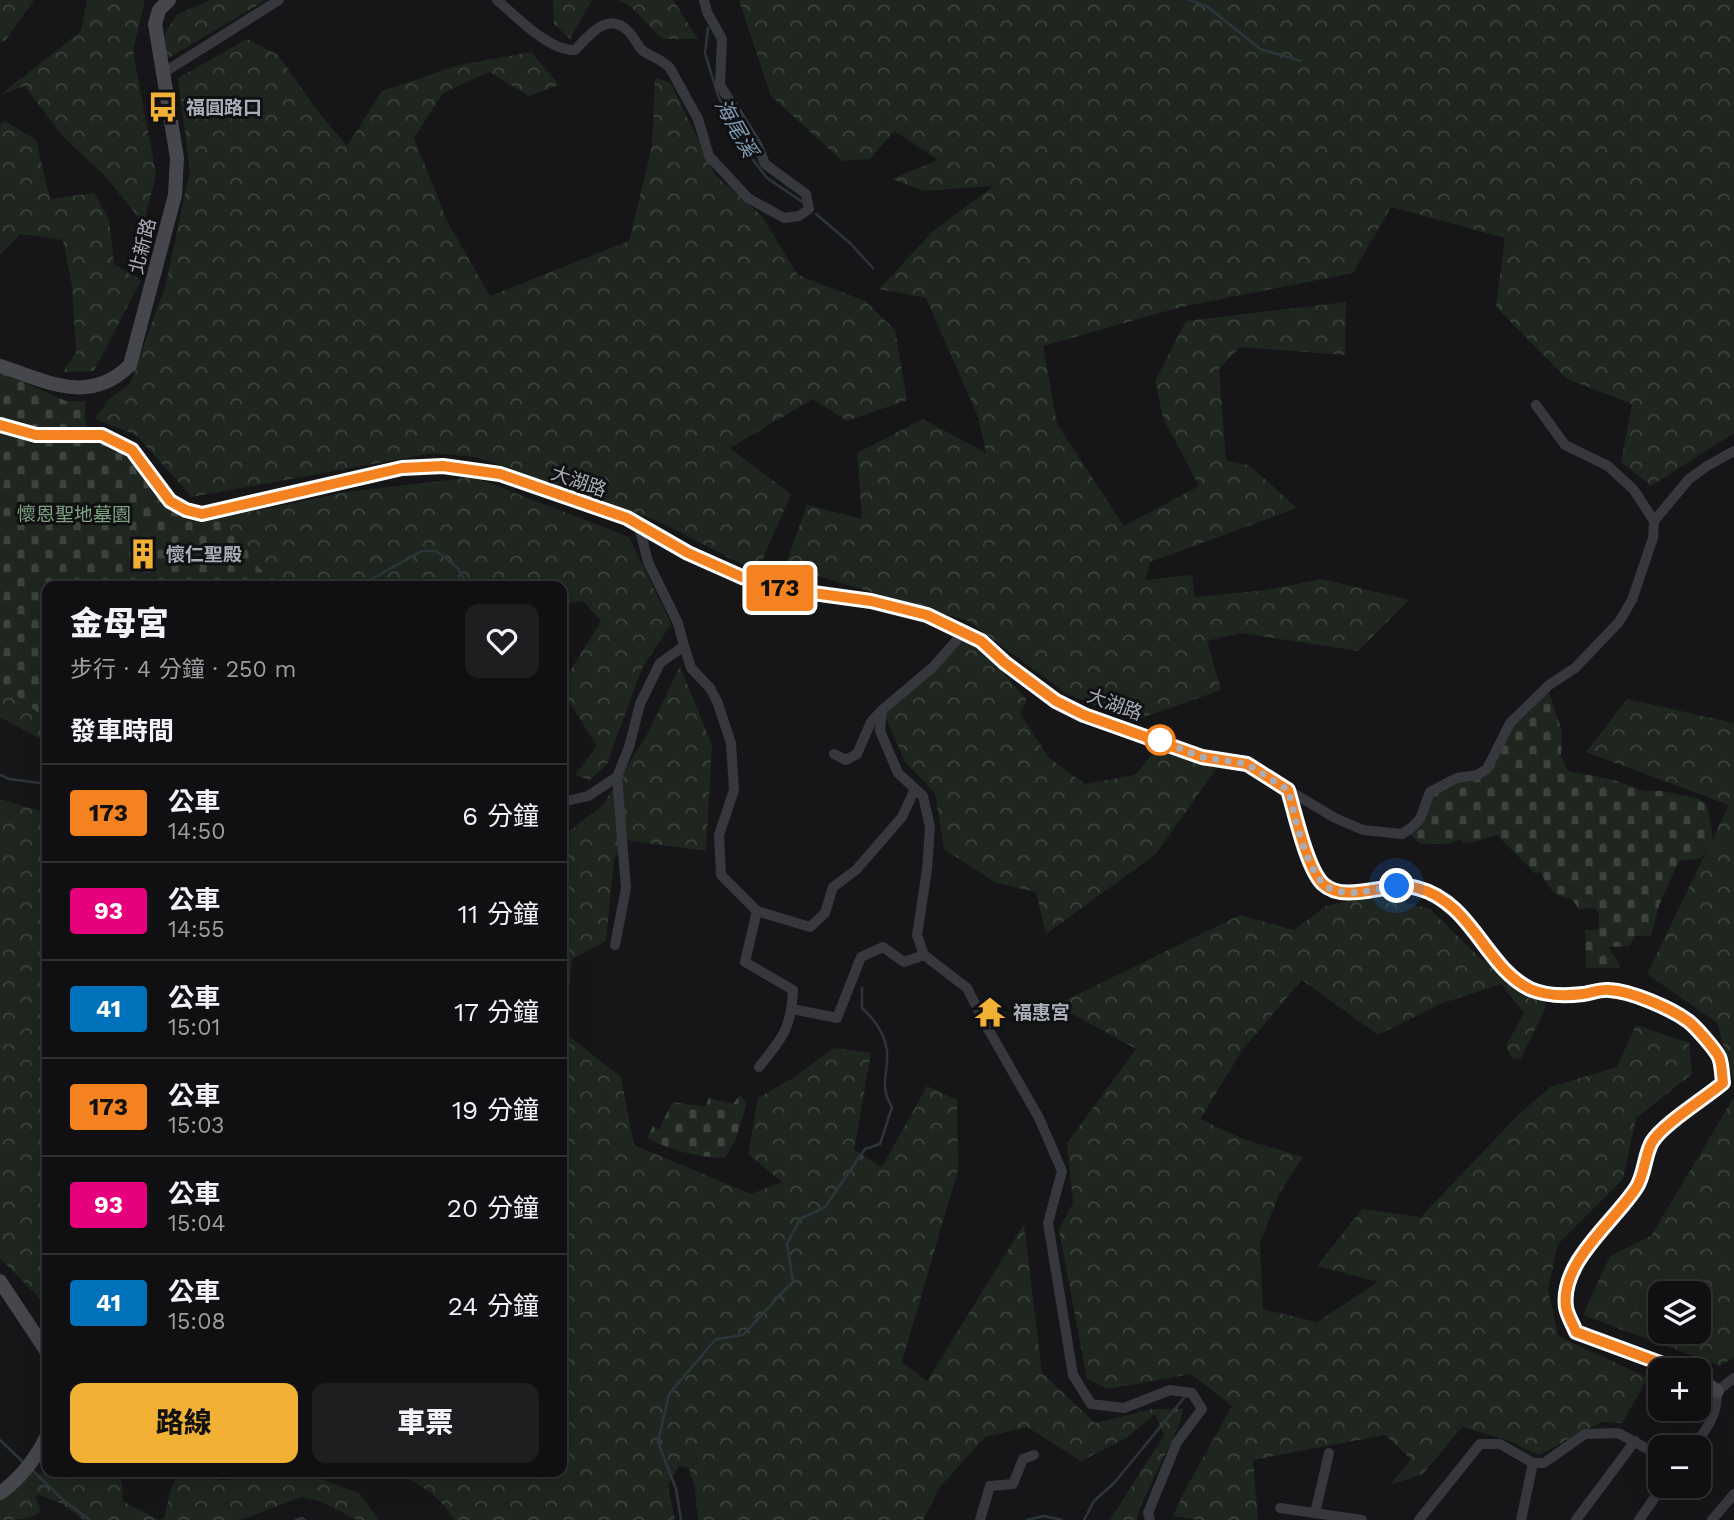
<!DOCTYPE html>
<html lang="zh-TW">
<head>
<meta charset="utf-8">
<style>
	body { margin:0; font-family:"Work Sans","Noto Sans TC",sans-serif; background:#1e1e20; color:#f1f3f6; height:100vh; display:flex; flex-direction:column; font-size:26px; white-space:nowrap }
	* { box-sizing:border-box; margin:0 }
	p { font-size:23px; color:#9c9d9f }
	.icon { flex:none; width:38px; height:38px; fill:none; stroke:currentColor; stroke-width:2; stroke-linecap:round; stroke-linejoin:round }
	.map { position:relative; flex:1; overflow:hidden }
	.drawer { position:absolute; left:42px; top:581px; width:525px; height:896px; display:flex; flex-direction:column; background:#101012; border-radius:14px; box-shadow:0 7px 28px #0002,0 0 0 2px #303032 }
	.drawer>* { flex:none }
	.badge { padding:0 14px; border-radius:5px; font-size:24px; line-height:46px }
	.controls { position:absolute; left:1648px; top:1281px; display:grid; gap:14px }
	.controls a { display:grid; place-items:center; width:63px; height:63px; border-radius:14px; background:#101012; box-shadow:0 7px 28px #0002,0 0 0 2px #303032; font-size:35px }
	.you { position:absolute; width:35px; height:35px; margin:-18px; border:5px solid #fff; border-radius:50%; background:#1a73e8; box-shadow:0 0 0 10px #1a73e833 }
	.map>.badge { position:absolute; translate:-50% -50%; box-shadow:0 0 0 4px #fff }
	h2 { padding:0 28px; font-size:26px; line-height:63px }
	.round { display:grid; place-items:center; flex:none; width:74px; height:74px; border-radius:14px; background:#1e1e20 }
	.head { display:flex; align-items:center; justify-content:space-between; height:119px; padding:0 28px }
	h1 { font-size:33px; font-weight:800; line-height:52px }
	.action { display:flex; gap:14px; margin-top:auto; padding:14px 28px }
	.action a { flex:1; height:80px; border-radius:14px; background:#f2b134; color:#111; font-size:28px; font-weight:800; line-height:80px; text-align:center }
	.action a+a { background:#1e1e20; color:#f1f3f6 }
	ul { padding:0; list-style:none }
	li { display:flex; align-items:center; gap:21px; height:98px; padding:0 28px; border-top:2px solid #303032 }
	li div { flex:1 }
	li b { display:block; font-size:26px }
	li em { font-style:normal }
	li .badge { min-width:77px; font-weight:700; text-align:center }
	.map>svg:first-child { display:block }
</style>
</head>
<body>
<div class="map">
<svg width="1734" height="1520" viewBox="0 0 1734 1520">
	<defs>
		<pattern id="forest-crowns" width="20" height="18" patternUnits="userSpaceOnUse" patternTransform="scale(1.75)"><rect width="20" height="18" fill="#1e261f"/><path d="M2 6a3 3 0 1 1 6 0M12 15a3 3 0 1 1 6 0" fill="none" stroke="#3c433d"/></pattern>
		<pattern id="cemetery-stones" width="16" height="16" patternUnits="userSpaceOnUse" patternTransform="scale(1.75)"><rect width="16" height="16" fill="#1e261f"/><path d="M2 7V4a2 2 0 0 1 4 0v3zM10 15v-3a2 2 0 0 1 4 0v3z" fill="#3c433d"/></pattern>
	</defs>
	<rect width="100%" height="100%" fill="#161618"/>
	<g fill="url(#forest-crowns)" fill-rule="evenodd">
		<path d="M0 0H34L6 40 0 43Z"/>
		<path d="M87 0H145L133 51 156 174 144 224 103 174 63 137 25 86 0 95 81 31Z"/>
		<path d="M210 0H266L165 60 163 38 176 15Z"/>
		<path d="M553 0H592L570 39 554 24Z"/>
		<path d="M618 0H673L698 39H662L631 7Z"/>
		<path d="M739 0H1734V433L1651 486 1621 462 1632 404 1567 379 1496 307 1505 238 1391 207 1353 273 1181 307 1043 346 1057 424 1124 526 1199 486 1163 418 1155 381 1186 321 1346 302 1345 355 1240 347 1219 369 1226 461 1249 465 1297 508 1150 562 1145 580 1192 575 1195 597 1266 590 1322 579 1409 600 1358 651 1240 633 1207 641 1221 690 1133 721 1067 694 968 621 785 566 807 505 862 519 857 453 923 419 986 453 978 417 926 298 879 289 933 231 994 186 923 191 892 179 938 160 894 131 870 159 842 161 771 96Z"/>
		<path d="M247 39 278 55 316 109 347 146 382 91 459 65 531 52 559 85 529 96 489 72 443 93 414 138 447 221 490 296 629 241 652 146 655 78 670 82 715 175 762 216 798 275 865 301 895 330 907 400 847 421 813 399 730 448 791 494 757 572 658 521 477 457 433 453 192 497 136 435 95 419 107 401 130 383 165 287 190 171 178 78Z"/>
		<path d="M5 121 36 140 50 199 94 193 109 219 114 264 141 280 94 371 63 372 76 353 72 286 63 240 20 234 0 255V124Z"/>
		<path d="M474 477 629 537 671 624 642 668 607 764 590 780 575 775 597 746 562 691V684L601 621 583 601 562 604V586H277V581L267 575 254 563 243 542 216 519 347 492Z"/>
		<path d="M965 640 984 651 1027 700 1020 713 1049 758 1085 784 1135 775 1159 746 1216 769 1156 854 1046 934 1036 892 996 883 944 849 935 793 905 762 884 713Z"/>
		<path d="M680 666 712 745 706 851 625 840 614 859 606 941 572 959 565 1033 621 1077 634 1145 751 1194 782 1182 748 1154 758 1098 793 1078 834 1048 871 1053 854 1150 882 1167 927 1086 957 1100 958 1170 902 1362 927 1381 1024 1224 1042 1373 1095 1423 1153 1409H1183L1180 1423 1140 1507 1137 1520H1110L1164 1435 1155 1414 1126 1438 1081 1461 1027 1427 985 1437 940 1487 923 1520H698L695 1489 689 1468 679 1466 668 1486 675 1520H454C440 1495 419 1484 394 1472H562V837L603 805 648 733Z"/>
		<path d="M0 682 47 720V743L0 717Z"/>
		<path d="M1627 699 1734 723V1081L1717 1023 1647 974 1729 805 1586 752Z"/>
		<path d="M0 799 47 813V1306L0 1258Z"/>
		<path d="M1376 895 1430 909 1480 958 1547 1005 1521 1058 1512 1059 1506 1046 1524 1013 1501 984 1440 1004 1378 1035 1302 980 1243 1049 1200 1119 1243 1139 1303 1157 1280 1192 1260 1243 1263 1309 1317 1322 1378 1282 1317 1266 1362 1209 1421 1217 1518 1115 1550 1087 1617 1067 1636 1025 1689 1043 1692 1074 1636 1118 1623 1179 1558 1244 1548 1290 1558 1336 1648 1378 1622 1423 1601 1422 1539 1455 1507 1440 1462 1427 1423 1474 1390 1485 1411 1459 1385 1435 1253 1460 1258 1520H1199L1173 1516 1184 1492 1232 1406 1191 1374 1108 1389 1087 1379 1059 1230 1073 1203 1067 1143 1136 1049 1056 1005 1240 915 1294 930 1326 906Z"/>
		<path d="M1734 1097V1357L1720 1366 1583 1315 1610 1256 1651 1236ZM1661 1293H1699V1332H1661Z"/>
		<path d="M50 1472H119L123 1489 122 1501 159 1520H84L62 1504 39 1495 36 1497C36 1501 39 1504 40 1508 42 1520 9 1520 0 1520V1498L26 1475Z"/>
		<path d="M181 1472H200L220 1480H229L237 1472H314L315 1477 359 1493 379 1520H357L322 1502 302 1497 240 1520H159L164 1518C168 1504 170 1482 181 1472Z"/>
	</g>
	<g fill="url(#cemetery-stones)">
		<path d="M0 372 66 401H85L86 442C92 442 101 440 107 442 144 455 152 502 184 518 193 523 206 520 216 519L243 542 254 563 267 575 278 581 277 586H47V720L0 682Z"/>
		<path d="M1549 692 1562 732 1561 756 1568 771 1614 780 1644 791H1662L1699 799 1707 806 1712 830V845L1701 858 1679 861 1659 905 1651 936H1635L1630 946 1608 947 1619 963 1620 968H1586L1585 930H1596L1599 926V913L1594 908 1579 909 1572 899C1553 897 1549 887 1540 872L1536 874 1497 835 1474 842 1463 843 1461 839 1448 844H1420L1409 833C1429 800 1435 782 1478 779 1498 748 1517 714 1549 692Z"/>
		<path d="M740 1095 747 1103 735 1141 725 1158C700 1158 669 1150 647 1138L653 1126 659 1130 672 1102 705 1107 709 1098 733 1104Z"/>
	</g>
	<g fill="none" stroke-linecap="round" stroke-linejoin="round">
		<g stroke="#2c353c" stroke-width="2.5">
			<path d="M1189 0 1208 7 1260 49 1301 61"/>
			<path d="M708 28 705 53 718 96 747 152 767 178 804 203"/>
			<path d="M816 214 851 244 873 268"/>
			<path d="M359 586 422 551H436L458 568 467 586"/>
			<path d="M0 775 9 779 47 784"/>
			<path d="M0 1440 24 1463"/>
			<path d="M32 1470 64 1501 90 1520"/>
			<path d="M296 1520 302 1518 305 1520"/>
			<path d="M681 1520 676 1489 658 1442 669 1394 716 1339 743 1335 793 1281 787 1244 800 1219 825 1207 865 1149 880 1144 892 1107C878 1084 889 1075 887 1051 885 1033 874 1019 862 1008V988"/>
			<path d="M1027 1520 1044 1516 1062 1520"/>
			<path d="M1084 1520 1094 1501 1114 1483 1184 1398"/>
		</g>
		<g stroke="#37383d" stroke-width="10">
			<path d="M497 0C516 16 550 52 575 50 589 35 609 10 629 32 634 37 637 45 642 50 651 57 662 59 670 68L698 119 709 156 748 198 784 218 799 216 809 209 806 194 765 164 758 146 720 85 722 39 707 12 704 0"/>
			<path d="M163 73 279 0"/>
			<path d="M1536 405 1565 445 1608 466 1634 490 1654 521"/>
			<path d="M964 632 933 667 882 710 880 731 898 773 923 796 930 827 927 870 917 935 924 955 967 988 987 1027 1039 1118 1062 1171 1048 1223 1073 1375 1091 1404 1124 1408 1170 1390 1192 1393 1202 1409 1177 1442 1148 1513 1150 1520"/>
			<path d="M684 646 691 668 710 688 717 701 731 743 734 790 719 835 721 875 757 911 810 927 825 913 833 887 856 870 902 817 915 789"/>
			<path d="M834 754 846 760 857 754 871 722 882 710"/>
			<path d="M1288 790 1335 818 1363 830 1402 834 1411 828 1420 819 1430 792 1457 778 1477 775 1487 769 1510 723 1549 685 1575 668 1619 622 1632 600 1653 538 1654 521 1689 479 1707 466 1734 451"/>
			<path d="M562 802 588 796 617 777 629 747 640 704 660 663 684 646 678 623 648 562 639 526"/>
			<path d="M757 911 745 962 793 990C791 1029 783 1037 759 1067"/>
			<path d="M615 945 626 888 617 777"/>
			<path d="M792 1009 837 1018 861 957 883 947 904 962 924 955"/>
			<path d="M1693 1447C1707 1429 1718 1414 1717 1391L1734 1378"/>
			<path d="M1280 1508 1362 1520"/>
			<path d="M1315 1513 1329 1453"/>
			<path d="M980 1520 990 1486 1013 1484 1023 1459 1034 1455"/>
			<path d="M1419 1520 1480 1444H1500L1533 1463H1544L1585 1434 1618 1433 1661 1456"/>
			<path d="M1521 1520 1533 1463"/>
			<path d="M1576 1520 1635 1441"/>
			<path d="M1639 1520 1663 1486"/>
			<path d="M1712 1520 1734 1494"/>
		</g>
		<g stroke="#45474d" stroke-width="14">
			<path d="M0 366C46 381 89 406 130 365L175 195 177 158 155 24 159 10 169 0"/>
			<path d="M0 425 36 435 102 434 133 450 170 501 186 510 202 514 402 468 443 466 500 474 627 518 688 553 742 577 784 589 871 601 927 615 981 641 1005 663 1056 701 1084 715 1202 757 1247 764 1288 790C1295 813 1307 869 1323 884 1346 905 1389 880 1417 888 1472 902 1485 967 1530 989 1546 996 1566 996 1583 994 1591 993 1600 989 1609 990 1629 991 1671 1009 1688 1021 1695 1026 1715 1049 1719 1057 1722 1064 1722 1075 1723 1083 1704 1100 1664 1122 1652 1142 1644 1156 1645 1175 1636 1188 1614 1222 1560 1261 1566 1307 1567 1314 1573 1324 1576 1332L1679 1370"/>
			<path d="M0 1281 47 1352"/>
			<path d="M1699 1379 1717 1391"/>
			<path d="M0 1493C20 1479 36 1458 47 1436"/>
		</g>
	</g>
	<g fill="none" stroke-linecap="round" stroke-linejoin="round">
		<g stroke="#fff" stroke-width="16">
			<path id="line" d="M0 425 36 435H102L132 450 170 501 186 510 202 514 402 468 443 466 500 474 627 518 688 553 742 577 784 589 871 601 927 615 981 641 1005 663 1056 701 1084 715 1202 757 1247 764 1288 790C1295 813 1307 869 1323 884 1346 905 1389 880 1417 888 1472 902 1485 967 1530 989 1546 996 1566 996 1583 994 1591 993 1600 989 1609 990 1631 991 1670 1008 1688 1021 1695 1026 1715 1049 1719 1057 1722 1064 1722 1075 1723 1083 1704 1099 1663 1124 1652 1142 1644 1156 1645 1175 1636 1188 1614 1222 1560 1262 1566 1307 1567 1315 1573 1324 1576 1332L1679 1370"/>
		</g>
		<use href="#line" stroke="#f58220" stroke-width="10"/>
		<path stroke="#a8adb8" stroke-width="7" stroke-dasharray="0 12.6" d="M1160 740H1158L1202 757 1247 764 1288 790C1295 815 1307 879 1331 889 1351 897 1377 889 1397 886"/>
	</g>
	<defs>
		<g id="bus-bare" transform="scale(2.415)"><path d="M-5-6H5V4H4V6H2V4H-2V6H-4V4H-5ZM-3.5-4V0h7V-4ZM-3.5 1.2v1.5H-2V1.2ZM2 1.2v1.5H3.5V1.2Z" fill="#f2b134" stroke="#111113" stroke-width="2.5" paint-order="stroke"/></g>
		<g id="building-bare" transform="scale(2.415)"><path d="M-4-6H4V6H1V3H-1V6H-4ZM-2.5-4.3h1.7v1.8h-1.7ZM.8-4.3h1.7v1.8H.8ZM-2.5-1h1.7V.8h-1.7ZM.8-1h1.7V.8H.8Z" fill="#f2b134" stroke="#111113" stroke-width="2.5" paint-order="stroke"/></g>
		<g id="temple-bare" transform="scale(2.415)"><path d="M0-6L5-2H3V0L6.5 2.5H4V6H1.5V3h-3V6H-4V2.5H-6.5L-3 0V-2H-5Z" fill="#f2b134" stroke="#111113" stroke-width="2.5" paint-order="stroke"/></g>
	</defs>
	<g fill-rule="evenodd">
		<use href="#bus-bare" x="163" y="107"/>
		<use href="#building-bare" x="143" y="554"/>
		<use href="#temple-bare" x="990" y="1012"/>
	</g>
	<circle fill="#fff" stroke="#f58220" stroke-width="3.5" cx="1160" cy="740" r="14"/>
	<g text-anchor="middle" stroke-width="6" stroke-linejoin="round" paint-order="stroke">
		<g font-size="19" font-weight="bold" fill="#a8adb8" stroke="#111113" text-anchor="start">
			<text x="186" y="114">福圓路口</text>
			<text x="166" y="561">懷仁聖殿</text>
			<text x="1013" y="1019">福惠宮</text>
		</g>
		<g font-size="19" fill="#a8adb8" stroke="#111113">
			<text transform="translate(142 246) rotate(-76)" y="7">北新路</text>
			<text transform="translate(579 481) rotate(19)" y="7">大湖路</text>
			<text transform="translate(1115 704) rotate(20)" y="7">大湖路</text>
		</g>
		<g font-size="19" fill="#7fa381" stroke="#111113">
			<text x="74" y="521">懷恩聖地墓園</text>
		</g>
		<g font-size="21" font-style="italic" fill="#7f9bb3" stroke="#111113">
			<text transform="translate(736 128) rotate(61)" y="7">海尾溪</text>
		</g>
	</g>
</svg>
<div class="controls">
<a><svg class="icon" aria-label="layers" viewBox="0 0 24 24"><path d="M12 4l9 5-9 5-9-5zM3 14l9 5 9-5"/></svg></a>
<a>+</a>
<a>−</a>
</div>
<div class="you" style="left:1397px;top:886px"></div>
<b class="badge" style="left:780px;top:588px;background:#f58220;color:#111">173</b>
<section class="drawer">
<div class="head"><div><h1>金母宮</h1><p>步行 · 4 分鐘 · 250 m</p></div><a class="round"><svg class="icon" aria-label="heart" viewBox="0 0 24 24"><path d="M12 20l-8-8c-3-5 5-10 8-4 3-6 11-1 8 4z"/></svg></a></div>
<h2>發車時間</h2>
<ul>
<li><span class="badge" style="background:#f58220;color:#111">173</span><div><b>公車</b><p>14:50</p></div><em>6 分鐘</em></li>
<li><span class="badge" style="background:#e6007e;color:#fff">93</span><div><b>公車</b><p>14:55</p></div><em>11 分鐘</em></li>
<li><span class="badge" style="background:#0072bc;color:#fff">41</span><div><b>公車</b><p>15:01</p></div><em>17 分鐘</em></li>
<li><span class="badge" style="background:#f58220;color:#111">173</span><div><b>公車</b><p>15:03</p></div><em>19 分鐘</em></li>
<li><span class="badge" style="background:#e6007e;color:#fff">93</span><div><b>公車</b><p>15:04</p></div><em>20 分鐘</em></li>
<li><span class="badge" style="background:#0072bc;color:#fff">41</span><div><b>公車</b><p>15:08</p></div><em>24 分鐘</em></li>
</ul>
<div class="action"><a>路線</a><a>車票</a></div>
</section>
</div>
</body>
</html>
